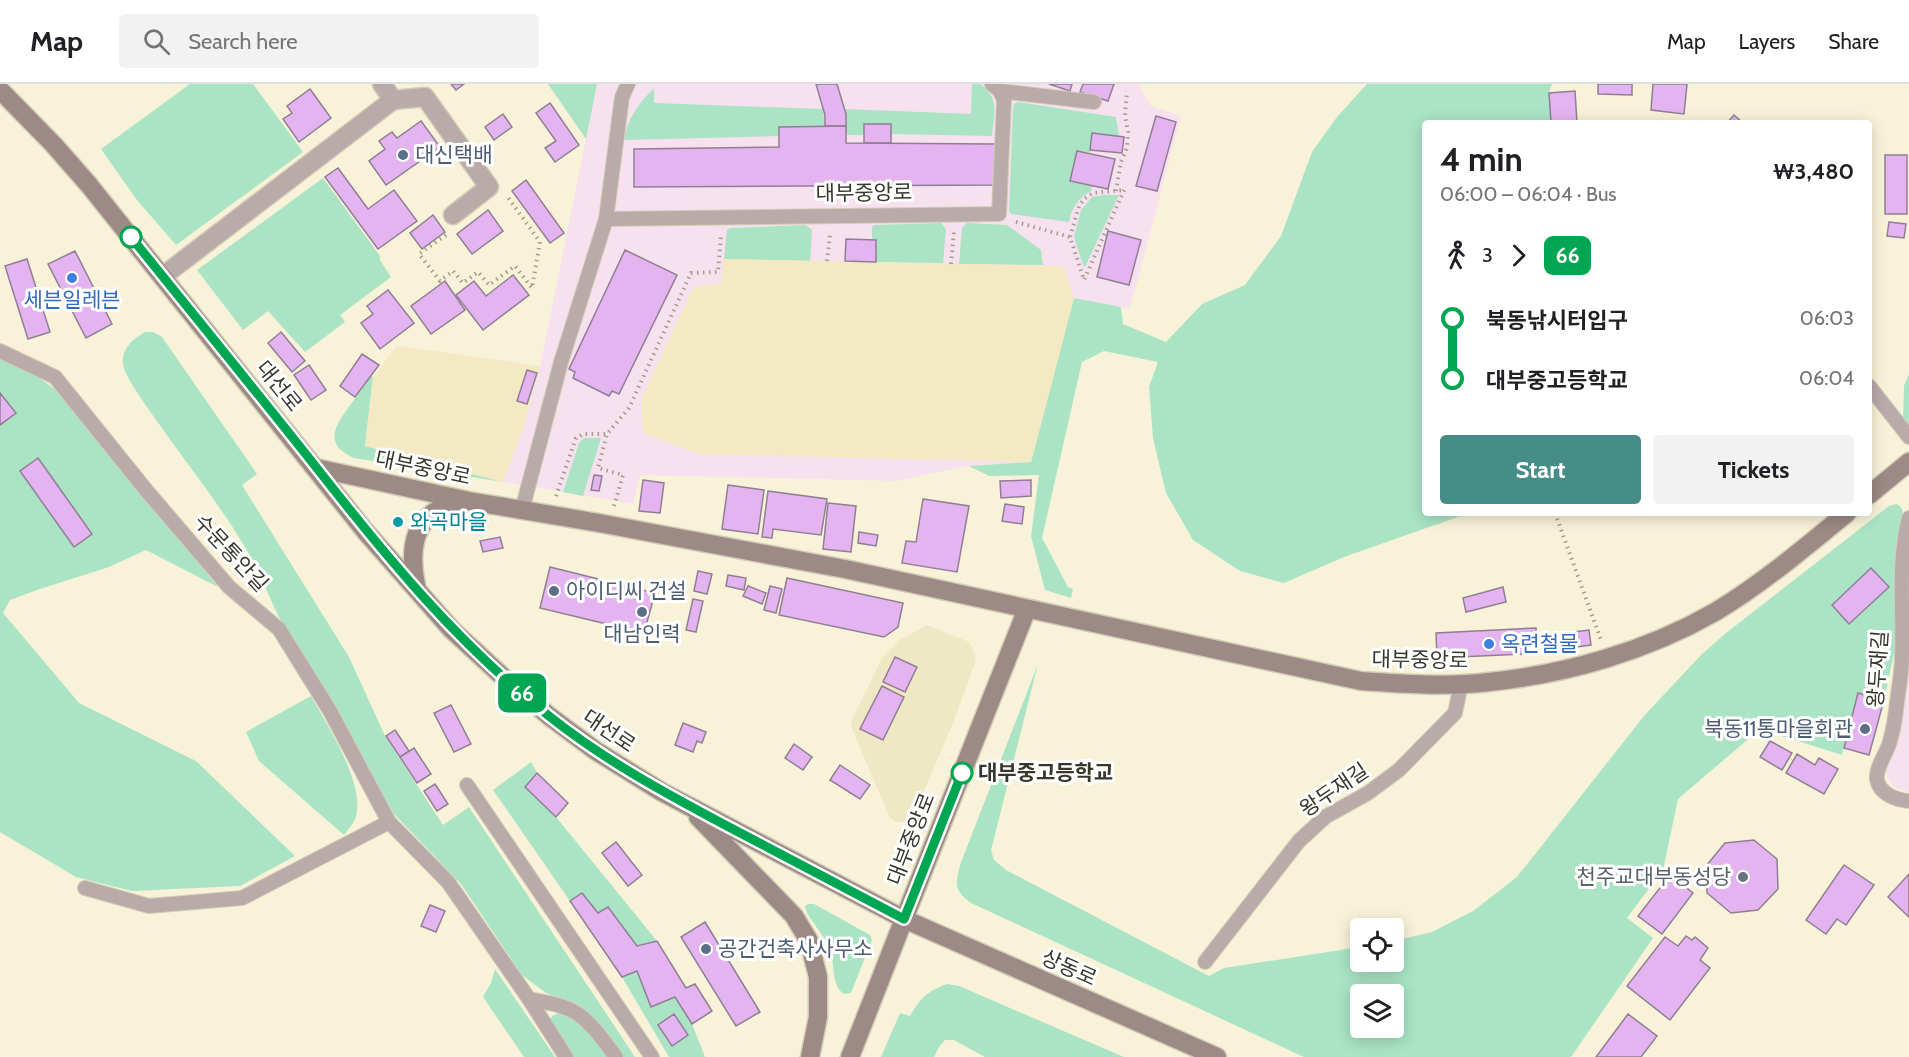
<!DOCTYPE html>
<html lang="en">
<head>
<meta charset="utf-8">
<style>
	body { margin:0; font-family:Cabin,"Noto Sans KR",sans-serif; background:#f2f2f2; color:#202124; height:100vh; display:flex; flex-direction:column; font-size:22px; white-space:nowrap }
	* { box-sizing:border-box; margin:0 }
	p { font-size:20px; color:#757577 }
	.icon { flex:none; width:33px; height:33px; fill:none; stroke:currentColor; stroke-width:2; stroke-linecap:round; stroke-linejoin:round }
	.map { position:relative; flex:1; overflow:hidden }
	.details { position:absolute; left:1422px; top:36px; width:450px; height:396px; display:flex; flex-direction:column; background:#fff; border-radius:6px; box-shadow:0 3px 15px #0003 }
	.details>* { flex:none }
	.badge { padding:0 12px; border-radius:9px; font-size:21px; line-height:39px }
	.buttons { position:absolute; left:1350px; top:834px; display:grid; gap:12px }
	.buttons a { display:grid; place-items:center; width:54px; height:54px; border-radius:6px; background:#fff; box-shadow:0 3px 15px #0003; font-size:30px }
	.map>.badge { position:absolute; translate:-50% -50%; box-shadow:0 0 0 3px #fff }
	.legs { display:flex; align-items:center; gap:9px; height:66px; padding:0 18px; font-size:20px }
	.legs p { margin-inline-start:auto }
	.headline { display:flex; align-items:center; justify-content:space-between; height:102px; padding:0 18px }
	h1 { font-size:33px; font-weight:800; line-height:45px }
	.primary-button { display:flex; gap:12px; margin-top:auto; padding:12px 18px }
	.primary-button a { flex:1; height:69px; border-radius:6px; background:#468d87; color:#fff; font-size:24px; font-weight:800; line-height:69px; text-align:center }
	.primary-button a+a { background:#f2f2f2; color:#202124 }
	ul { padding:0 18px; list-style:none }
	li { display:flex; align-items:center; gap:21px; height:60px; font-size:22px }
	li i { display:grid; place-items:center; width:9px; height:100%; margin:0 8px; background:currentColor }
	li i::after { content:''; width:15px; height:15px; margin:-8px; border:4px solid; border-radius:50%; background:#fff }
	li p { margin-inline-start:auto }
	li:first-child i { background:linear-gradient(#0000 50%,currentColor 0) }
	li:last-child i { background:linear-gradient(currentColor 50%,#0000 0) }
	header { display:flex; align-items:center; gap:36px; box-sizing:border-box; height:84px; padding:0 30px; background:#fff; border-bottom:2px solid #e0e0e0 }
	header strong { font-size:28px }
	nav { display:flex; gap:33px; margin-inline-start:auto; font-size:21px }
	.search { width:420px; height:54px; background:#f2f2f2; display:flex; align-items:center; gap:15px; box-sizing:border-box; padding:0 21px; border-radius:6px; color:#757577; font-size:22px }
	.map>svg:first-child { display:block }
</style>
</head>
<body>
<header>
<strong>Map</strong>
<div class="search"><svg class="icon" aria-label="search" viewBox="0 0 24 24"><circle cx="10" cy="10" r="6"/><path d="M15 15l6 6"/></svg>Search here</div>
<nav><a>Map</a><a>Layers</a><a>Share</a></nav>
</header>
<div class="map">
<svg width="1909" height="973" viewBox="0 0 1909 973">
	<rect width="100%" height="100%" fill="#f8f3d8"/>
	<path fill="#eee8c5" d="M927 541 969 558 976 572 975 579 953 639 913 733 907 738H897L890 734 852 645 851 638 882 574 900 556Z"/>
	<g fill="#f7e1ef">
		<path d="M597 0H1138L1151 22 1181 32 1130 225 1074 214 1031 378 969 382 896 397 640 391 633 420 503 398 365 362 373 293 397 262 540 282Z"/>
		<path d="M1909 454V708L1894 703 1888 696 1886 687 1889 675Z"/>
	</g>
	<g fill="#aae4c5" fill-rule="evenodd">
		<path d="M190 0H253L303 68 176 161 137 116 101 65Z"/>
		<path d="M548 0H597L586 55Z"/>
		<path d="M972 0H980C1000 13 994 31 992 52L891 50V40H865L864 51H846L845 25 971 30Z"/>
		<path d="M1367 0H1552L1549 9 1551 39H1425V429H1469L1344 473 1284 499 1240 487 1193 456 1166 409 1153 354 1149 303 1158 278 1104 267 1082 278 1042 454 1068 503 1073 505 1071 514 1045 506 1031 452 1039 391 989 392 969 382 1031 378 1074 214 1121 223 1123 240 1166 258 1202 220 1245 201 1281 152 1312 68 1337 33Z"/>
		<path d="M654 4V19L823 25 825 42 780 43 779 52 624 56C627 35 639 19 654 4Z"/>
		<path d="M1018 18 1116 33 1119 52 1092 49 1090 69 1077 67 1071 97 1092 102 1091 107C1078 115 1072 123 1069 138L1011 130 1009 127 1013 24 1014 20Z"/>
		<path d="M323 94 380 172V176L391 193 340 231 345 238 305 268 268 227 243 246 197 186Z"/>
		<path d="M1104 111H1119L1085 183 1083 181 1074 153 1081 126 1092 113Z"/>
		<path d="M941 139 946 145 943 179 876 178V156H872V143L874 141Z"/>
		<path d="M967 139 1007 141 1041 166 1043 181 959 180 962 144Z"/>
		<path d="M806 141 812 146 810 177 724 175 727 146 730 144Z"/>
		<path d="M145 248H153L162 253 257 390 242 401 349 573 385 652 443 741 469 723 635 973H624L596 937 577 920 546 909 522 891 461 800 394 730 289 549C273 527 267 503 254 479 230 434 196 392 166 350 157 336 124 294 123 280 121 265 133 255 145 248Z"/>
		<path d="M0 273 38 293 57 307 218 503 146 466 109 483 37 506 10 516 3 529 79 619 196 677 295 772 240 802 132 807 76 793 0 748Z"/>
		<path d="M1909 290V343L1903 336 1904 302Z"/>
		<path d="M371 292 373 293 365 362 503 398 354 374C325 361 333 345 348 324 356 313 363 303 371 292Z"/>
		<path d="M584 354H601L583 412 563 408 579 359Z"/>
		<path d="M1896 420 1900 422 1903 427 1897 456 1895 485V565L1884 616 1858 609 1842 671 1760 645 1678 715 1663 786 1627 834 1653 854 1571 973H1304L971 819C954 806 955 801 960 781L1038 580 991 766 994 776 1006 786 1209 892 1224 884 1360 863V878H1394V857L1432 848 1473 827 1517 793 1644 632 1701 571 1726 549 1889 422ZM1360 910H1394V944H1360Z"/>
		<path d="M311 612C327 641 365 699 356 732 355 738 348 745 344 751L259 677 246 648Z"/>
		<path d="M531 678 537 689 525 703 556 733 657 857 637 862 608 823 598 829 570 817 493 706Z"/>
		<path d="M808 820H814L870 851 872 856 851 909 844 910C831 902 835 879 830 866 825 853 814 841 807 829L805 822Z"/>
		<path d="M495 885 555 973H524L483 913 491 899Z"/>
		<path d="M637 887 652 923 675 913 692 940 705 973H669L622 893Z"/>
		<path d="M947 900 959 902 1124 973H985L954 956H945L939 963 934 973H881L900 929 910 932C921 914 926 908 947 900Z"/>
		<path d="M559 929C580 931 595 957 607 973H572L550 937 552 932Z"/>
	</g>
	<g fill="#f3e9c3">
		<path d="M724 175 1063 182 1074 214 1031 378 699 370 643 349 641 315 694 202 721 200Z"/>
		<path d="M397 262 540 282 524 342 503 398 365 362 373 293Z"/>
	</g>
	<g fill="#e4b4f0" stroke="#907f94" stroke-width="1.5">
		<path d="M451 0H464L456 6Z"/>
		<path d="M816 0H837L846 30V42H825V31Z"/>
		<path d="M1049 0H1072L1070 7Z"/>
		<path d="M1083 0H1114L1108 17 1080 8Z"/>
		<path d="M1598 0H1632V11L1598 10Z"/>
		<path d="M1653 0H1687L1684 30 1651 26Z"/>
		<path d="M310 5 331 34 299 58 283 35 292 29 287 22Z"/>
		<path d="M1575 7 1577 39H1551L1549 9Z"/>
		<path d="M550 19 579 61 555 78 545 64 556 57 536 29Z"/>
		<path d="M503 30 512 43 494 56 485 43Z"/>
		<path d="M1734 31 1743 39H1727Z"/>
		<path d="M1156 32 1176 38 1157 107 1136 102Z"/>
		<path d="M421 37 440 63 386 101 369 77 385 65 379 57 392 48 397 54Z"/>
		<rect x="864" y="40" width="27" height="19"/>
		<path d="M846 42V59L995 60V101L634 103V65L779 63V43Z"/>
		<path d="M1092 49 1124 53 1122 69 1090 66Z"/>
		<path d="M1077 67 1115 75 1108 105 1070 97Z"/>
		<rect x="1885" y="71" width="22" height="59"/>
		<path d="M338 84 368 125 394 106 417 137 378 165 325 93Z"/>
		<path d="M526 96 564 149 550 159 512 107Z"/>
		<path d="M488 126 503 147 472 170 457 150Z"/>
		<path d="M433 131 445 148 422 165 410 149Z"/>
		<path d="M1889 138 1906 140 1904 154 1887 152Z"/>
		<path d="M1108 147 1141 156 1129 201 1097 193Z"/>
		<path d="M846 155 876 156V178L845 177Z"/>
		<path d="M625 166 677 191 619 310 612 307 609 312 573 294 575 288 569 285Z"/>
		<path d="M75 167 112 240 86 254 48 180Z"/>
		<path d="M27 175 50 248 28 255 5 182Z"/>
		<path d="M513 191 529 211 483 246 456 211 474 197 486 212Z"/>
		<path d="M445 197 465 226 431 250 411 222Z"/>
		<path d="M388 206 414 239 380 265 361 239 373 230 367 222Z"/>
		<path d="M281 248 305 277 292 288 268 259Z"/>
		<path d="M362 270 379 281 355 313 340 302Z"/>
		<path d="M309 281 326 306 311 316 294 291Z"/>
		<path d="M527 286 537 289 527 320 517 317Z"/>
		<path d="M0 309 16 329 0 341Z"/>
		<path d="M38 374 92 450 74 463 20 387Z"/>
		<path d="M594 391 602 392 599 407 591 406Z"/>
		<path d="M643 396 664 399 660 429 639 427Z"/>
		<path d="M1031 396V412L1001 414 1000 397Z"/>
		<path d="M728 401 764 406 758 450 722 445Z"/>
		<path d="M768 407 827 415 821 451 773 445 772 454 762 453Z"/>
		<path d="M923 415 969 422 957 488 902 479 906 457 916 458Z"/>
		<path d="M828 419 856 422 851 468 823 465Z"/>
		<path d="M1005 420 1024 423 1022 440 1002 437Z"/>
		<path d="M859 448 878 451 876 462 858 459Z"/>
		<path d="M500 453 503 464 483 468 480 457Z"/>
		<path d="M550 483 655 509 644 549 540 524Z"/>
		<path d="M1871 484 1889 503 1849 540 1832 521Z"/>
		<path d="M698 487 712 490 707 510 694 507Z"/>
		<path d="M728 491 746 494 744 506 726 502Z"/>
		<path d="M787 494 903 519 898 543 884 553 779 531Z"/>
		<path d="M748 502 766 509 762 520 743 512Z"/>
		<path d="M770 502 782 505 776 529 764 526Z"/>
		<path d="M1503 503 1506 518 1466 528 1463 514Z"/>
		<path d="M693 515 703 517 696 548 686 546Z"/>
		<path d="M1536 544 1537 565H1524V570L1437 574 1436 549Z"/>
		<path d="M1589 546 1591 561 1569 564 1566 549Z"/>
		<path d="M895 573 917 583 905 608 883 598Z"/>
		<path d="M882 602 904 613 883 656 860 645Z"/>
		<path d="M1858 609 1884 616 1869 671 1844 664Z"/>
		<path d="M451 621 471 660 454 668 434 629Z"/>
		<path d="M683 639 706 648 702 659 697 657 693 668 675 661Z"/>
		<path d="M395 646 409 667 400 673 386 652Z"/>
		<path d="M1770 657 1792 669 1782 686 1760 673Z"/>
		<path d="M794 660 812 673 803 686 785 674Z"/>
		<path d="M414 664 431 690 417 699 400 673Z"/>
		<path d="M1797 670 1815 681 1819 674 1838 685 1824 710 1786 689Z"/>
		<path d="M840 681 870 701 860 715 830 696Z"/>
		<path d="M537 689 568 719 556 733 525 703Z"/>
		<path d="M435 700 448 720 437 727 424 707Z"/>
		<path d="M1754 756 1777 775 1778 805 1758 826 1731 829 1707 809 1706 782 1725 759Z"/>
		<path d="M616 758 642 791 628 802 602 769Z"/>
		<path d="M1844 781 1874 801 1846 841 1837 835 1826 850 1806 836Z"/>
		<path d="M1909 790V833L1888 813Z"/>
		<path d="M1670 791 1693 809 1662 850 1638 832Z"/>
		<path d="M582 809 598 829 608 823 637 862 657 857 686 904 695 900 712 927 692 940 675 913 651 923 637 887 622 893 570 817Z"/>
		<path d="M430 821 445 827 436 848 421 842Z"/>
		<path d="M705 838 760 928 736 942 681 853Z"/>
		<path d="M1686 852 1692 856 1695 853 1708 864 1700 876 1710 884 1670 936 1627 902 1665 853 1678 862Z"/>
		<path d="M674 930 688 951 672 962 658 941Z"/>
		<path d="M1628 930 1657 952 1641 973H1596Z"/>
	</g>
	<g fill="none" stroke-linecap="round" stroke-linejoin="round">
		<g stroke="#d2cdb6" stroke-width="16">
			<g id="lane">
				<path d="M1000 7 1094 18"/>
				<path d="M606 135 999 130 1004 16 1000 7 992 0"/>
				<path d="M0 267 55 293 146 406 229 503 279 545 330 627 389 738 448 798 529 915C545 918 565 921 578 930 593 941 605 958 616 973"/>
				<path d="M1869 302 1909 353"/>
				<path d="M522 426 561 278 606 135 622 13 628 0"/>
				<path d="M1909 434C1897 482 1904 523 1902 571 1902 589 1898 608 1896 626 1895 636 1893 647 1890 657 1887 670 1875 683 1877 696 1880 710 1896 716 1909 717"/>
				<path d="M467 701 652 973"/>
				<path d="M85 804 149 822 242 814 389 738"/>
				<path d="M1205 878 1299 757 1325 733 1368 709 1399 686 1455 629 1461 600"/>
				<path d="M529 915 566 973"/>
			</g>
		</g>
		<g stroke="#d2cdb6" stroke-width="21">
			<g id="street">
				<path d="M382 0 393 16"/>
				<path d="M163 192 393 16 425 13 489 103 453 131"/>
			</g>
		</g>
		<g stroke="#d2cdb6" stroke-width="21">
			<g id="secondary">
				<path d="M0 6 53 60 89 101 365 447 452 546 502 592 549 632 596 667 662 708 904 835 850 973"/>
				<path d="M316 384 469 417 599 439 845 485 1361 597C1404 600 1447 603 1489 598 1567 590 1647 567 1715 528 1762 500 1804 464 1847 429"/>
				<path d="M1869 411 1909 378"/>
				<path d="M417 505C410 475 409 440 441 424 447 420 457 420 464 418"/>
				<path d="M1027 525 904 835 1217 973"/>
				<path d="M698 733 794 832 809 857 818 893V933L810 973"/>
			</g>
		</g>
		<g stroke="#a29e8a" stroke-width="4" stroke-dasharray="1.5 4.5" stroke-linecap="butt">
			<path d="M1124 106 1084 196 1070 153 1079 122 1084 115 1093 109Z"/>
			<path d="M1116 107 1121 78 1127 64 1128 48 1125 32 1127 7"/>
			<path d="M1016 138 1070 153"/>
			<path d="M446 151 419 170 440 197 453 187 463 199 478 188 489 201 515 182 532 204 540 158 507 112"/>
			<path d="M827 177 830 151"/>
			<path d="M951 180 954 147"/>
			<path d="M556 412 576 354 583 350H607"/>
			<path d="M614 422 623 391 598 384 607 350 629 324 691 189 718 188 721 151"/>
			<path d="M1555 429 1601 556"/>
		</g>
		<use href="#lane" stroke="#b9aba9" stroke-width="14"/>
		<use href="#street" stroke="#b9aba9" stroke-width="18"/>
		<use href="#secondary" stroke="#9d8986" stroke-width="18"/>
	</g>
	<g fill="none" stroke-linecap="round" stroke-linejoin="round">
		<g stroke="#fff" stroke-width="14">
			<path id="line-1" d="M131 153C193 230 255 306 316 383 388 475 457 559 549 632 604 676 665 709 727 742 786 773 845 804 904 835L962 689"/>
		</g>
		<use href="#line-1" stroke="#00a651" stroke-width="9"/>
	</g>
	<g fill="#5c6f8a" stroke="#fff" stroke-width="2">
		<circle cx="403" cy="71" r="6"/>
		<circle cx="554" cy="507" r="6"/>
		<circle cx="642" cy="528" r="6"/>
		<circle cx="1865" cy="645" r="6"/>
		<circle cx="706" cy="865" r="6"/>
	</g>
	<g fill="#fff" stroke="#00a651" stroke-width="3">
		<circle cx="131" cy="153" r="10"/>
		<circle cx="962" cy="689" r="10"/>
	</g>
	<g fill="#3f7fe0" stroke="#fff" stroke-width="2">
		<circle cx="72" cy="194" r="6"/>
		<circle cx="1489" cy="560" r="6"/>
	</g>
	<circle fill="#0f9aa8" stroke="#fff" stroke-width="2" cx="398" cy="438" r="6"/>
	<circle fill="#6b7280" stroke="#fff" stroke-width="2" cx="1743" cy="793" r="6"/>
	<g text-anchor="middle" stroke-width="6" stroke-linejoin="round" paint-order="stroke">
		<g font-size="21" fill="#4e5e75" stroke="#fff" text-anchor="start">
			<text x="415" y="78">대신택배</text>
			<text x="566" y="514">아이디씨 건설</text>
			<text x="642" y="557" text-anchor="middle">대남인력</text>
			<text x="1853" y="652" text-anchor="end">북동11통마을회관</text>
			<text x="718" y="872">공간건축사사무소</text>
		</g>
		<g font-size="21" fill="#39372c" stroke="#fff">
			<text transform="translate(864 109) rotate(-1)" y="7">대부중앙로</text>
			<text transform="translate(279 302) rotate(51)" y="7">대선로</text>
			<text transform="translate(423 384) rotate(12)" y="7">대부중앙로</text>
			<text transform="translate(231 469) rotate(47)" y="7">수문통안길</text>
			<text transform="translate(1420 576) rotate(1)" y="7">대부중앙로</text>
			<text transform="translate(1878 585) rotate(-86)" y="7">왕두재길</text>
			<text transform="translate(609 647) rotate(34)" y="7">대선로</text>
			<text transform="translate(1334 706) rotate(-34)" y="7">왕두재길</text>
			<text transform="translate(911 755) rotate(-69)" y="7">대부중앙로</text>
			<text transform="translate(1069 884) rotate(24)" y="7">상동로</text>
		</g>
		<g font-size="21" fill="#366cbe" stroke="#fff">
			<text x="72" y="223">세븐일레븐</text>
			<text x="1501" y="567" text-anchor="start">옥련철물</text>
		</g>
		<g font-size="21" fill="#0d838f" stroke="#fff" text-anchor="start">
			<text x="410" y="445">와곡마을</text>
		</g>
		<g font-size="21" font-weight="bold" fill="#39372c" stroke="#fff" text-anchor="start">
			<text x="978" y="696">대부중고등학교</text>
		</g>
		<g font-size="21" fill="#5b616d" stroke="#fff" text-anchor="end">
			<text x="1731" y="800">천주교대부동성당</text>
		</g>
	</g>
</svg>
<div class="buttons">
<a><svg class="icon" aria-label="locate" viewBox="0 0 24 24"><circle cx="12" cy="12" r="6"/><path d="M12 2v4M12 18v4M2 12h4M18 12h4"/></svg></a>
<a><svg class="icon" aria-label="layers" viewBox="0 0 24 24"><path d="M12 4l9 5-9 5-9-5zM3 14l9 5 9-5"/></svg></a>
</div>
<b class="badge" style="left:522px;top:609px;background:#00a651;color:#fff">66</b>
<section class="details">
<div class="headline"><div><h1>4 min</h1><p>06:00 – 06:04 · Bus</p></div><b>₩3,480</b></div>
<div class="legs"><svg class="icon" aria-label="walk" viewBox="0 0 24 24"><circle cx="13" cy="4" r="2"/><path d="M13 8l-2 6 4 7M11 14l-3 7M7 12l3-4h3l4 4"/></svg>3<svg class="icon" aria-label="forward" viewBox="0 0 24 24"><path d="M9 5l7 7-7 7"/></svg><b class="badge" style="background:#00a651;color:#fff">66</b></div>
<ul>
<li><i style="color:#00a651"></i><b>북동낚시터입구</b><p>06:03</p></li>
<li><i style="color:#00a651"></i><b>대부중고등학교</b><p>06:04</p></li>
</ul>
<div class="primary-button"><a>Start</a><a>Tickets</a></div>
</section>
</div>
</body>
</html>
